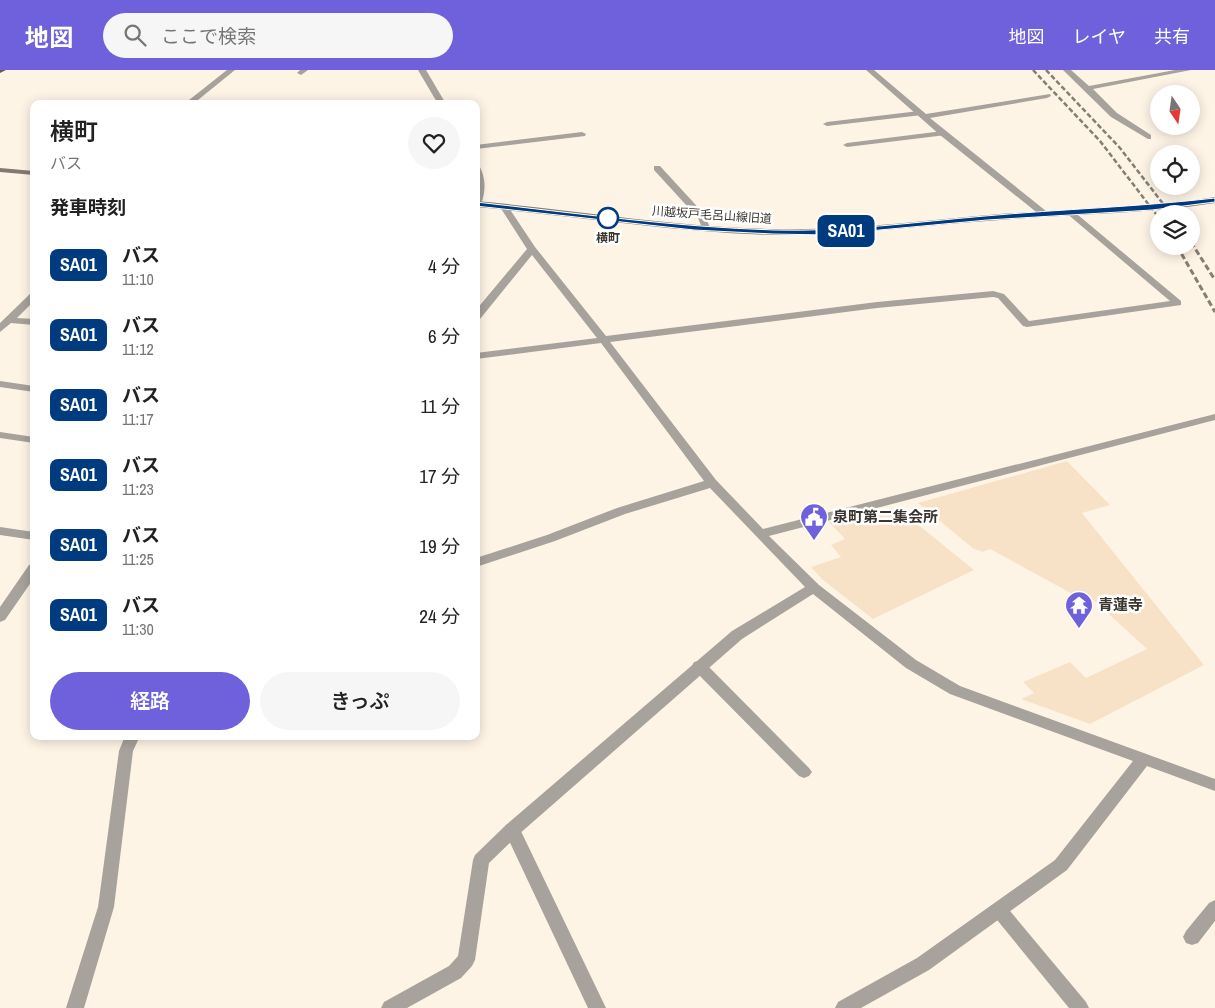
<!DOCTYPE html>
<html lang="ja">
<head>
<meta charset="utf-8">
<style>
	body { margin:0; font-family:"Archivo Narrow","Noto Sans JP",sans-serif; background:#f6f6f6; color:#222; height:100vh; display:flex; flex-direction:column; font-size:19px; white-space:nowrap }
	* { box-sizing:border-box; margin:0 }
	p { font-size:16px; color:#767676 }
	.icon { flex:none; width:28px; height:28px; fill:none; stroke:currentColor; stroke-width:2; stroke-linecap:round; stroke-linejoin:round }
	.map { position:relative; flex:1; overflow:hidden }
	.drawer { position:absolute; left:30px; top:30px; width:450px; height:640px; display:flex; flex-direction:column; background:#fff; border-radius:10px; box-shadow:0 2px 12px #0003 }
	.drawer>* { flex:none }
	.badge { padding:0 10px; border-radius:8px; font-size:18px; line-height:32px }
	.needle { width:32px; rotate:167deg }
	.buttons { position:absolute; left:1150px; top:15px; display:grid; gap:10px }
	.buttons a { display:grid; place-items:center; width:50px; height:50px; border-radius:50%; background:#fff; box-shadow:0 2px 12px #0003; font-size:25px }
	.map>.badge { position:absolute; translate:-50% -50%; box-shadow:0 0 0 2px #fff }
	h2 { padding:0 20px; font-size:19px; line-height:45px }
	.round { display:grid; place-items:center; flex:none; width:52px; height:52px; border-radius:26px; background:#f6f6f6 }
	.headline { display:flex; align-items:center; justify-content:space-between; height:85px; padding:0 20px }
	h1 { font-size:24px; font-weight:600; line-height:38px }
	.cta { display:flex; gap:10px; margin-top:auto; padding:10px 20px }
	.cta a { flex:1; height:58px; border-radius:30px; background:#6e61db; color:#fff; font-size:20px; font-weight:600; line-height:58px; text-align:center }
	.cta a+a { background:#f6f6f6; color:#222 }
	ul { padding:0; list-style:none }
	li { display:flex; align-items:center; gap:15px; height:70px; padding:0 20px }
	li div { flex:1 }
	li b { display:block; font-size:19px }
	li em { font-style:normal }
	li .badge { min-width:55px; font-weight:700; text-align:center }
	header { display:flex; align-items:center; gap:30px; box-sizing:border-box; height:70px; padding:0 25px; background:#6e61db; color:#fff }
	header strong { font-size:24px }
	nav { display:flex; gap:28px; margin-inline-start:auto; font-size:18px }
	.search { width:350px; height:45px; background:#f6f6f6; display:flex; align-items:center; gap:12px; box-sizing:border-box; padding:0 18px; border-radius:28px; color:#767676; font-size:19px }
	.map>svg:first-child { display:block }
</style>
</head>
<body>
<header>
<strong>地図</strong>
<div class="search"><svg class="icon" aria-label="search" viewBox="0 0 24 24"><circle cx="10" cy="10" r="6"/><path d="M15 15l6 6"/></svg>ここで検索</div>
<nav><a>地図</a><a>レイヤ</a><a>共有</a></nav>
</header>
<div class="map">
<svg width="1215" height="938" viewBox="0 0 1215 938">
	<rect width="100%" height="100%" fill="#fef4e6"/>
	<g fill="#f8e2c7">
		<path d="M1067 391 1110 435 1082 443 1204 595 1090 654 1021 629 1034 623 1023 612 1070 592 1086 608 1147 579 1089 526 1078 527 990 479 983 482 974 479 918 433Z"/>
		<path d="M890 438 900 440 974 500 873 549 823 510 811 497 841 487 831 475 845 469 829 452Z"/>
	</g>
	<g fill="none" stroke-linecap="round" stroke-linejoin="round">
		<g fill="#a7a29b" fill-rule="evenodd">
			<path d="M300 0H308L301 5 297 3Z"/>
			<path d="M919 41 923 43 922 45 827 56 823 54 827 52Z"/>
			<path d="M943 61H946V65L847 77 843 75 847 73Z"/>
			<path d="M582 62 586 64 585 66 476 79V75Z"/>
			<path d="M654 96H660L705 145 710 158 709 160H703L698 148 654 100Z"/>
			<path d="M0 311 34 316V322L0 317Z"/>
			<path d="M0 362 34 367V373L0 368Z"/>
			<path d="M699 591 704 592 809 698 812 702 809 706 804 708 799 706 694 600 692 596 694 592Z"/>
			<path d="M512 753 518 755 606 938H588L504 760 506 755Z"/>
			<path d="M1215 830V851L1198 873 1192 875 1186 873 1183 867 1186 861 1209 833Z"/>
			<path d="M999 832 1005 835 1086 932 1089 938H1069L993 845 991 840 993 835Z"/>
		</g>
		<g fill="#a7a29b" fill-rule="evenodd">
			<path d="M227 0H235L193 34H184Z"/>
			<path d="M418 0H426L446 34H438Z"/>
			<path d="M866 0H874L926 44 1050 24 1051 26 1047 28 930 48 1046 141V145H1040L940 65Z"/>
			<path d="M1063 0H1071L1089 16 1175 0H1191L1093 19 1117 43 1151 65V69H1148L1111 47Z"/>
			<path d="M476 95H479C486 108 486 121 481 134L477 137Z"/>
			<path d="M504 134 507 135 535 177 606 266 877 232 993 221 1004 224 1029 251 1170 231 1065 142 1072 140 1181 231V235L1027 257 1023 256 998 228 993 227 877 238 610 272 716 410 763 459 1215 344V350L769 466 819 515 916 590 960 616 1215 709V721L1147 696 1067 800 929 900 861 938H835L838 932 917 888 1055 790 1133 691 950 624 906 598 813 524 742 569 518 765 489 793 475 890 472 896 461 908 407 938H381L384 932 449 896 458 886 473 790 475 785 506 755 732 561 805 517 710 418 625 444 555 471 476 497V488L547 465 617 438 704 411 601 273 476 289V283L597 268 532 185 480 249 476 250V240L527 179 500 137Z"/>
			<path d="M34 222V231L17 248 34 249V255L11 253 0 262V253L31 223Z"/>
			<path d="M0 457 34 462V470L0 465Z"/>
			<path d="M34 494V508L5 550 0 552V537L29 495Z"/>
			<path d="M125 666H140L133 681 114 837 84 938H66L98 837 119 681Z"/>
		</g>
		<g fill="#827a70" fill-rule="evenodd">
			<path d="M0 98 34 101V105L0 102Z"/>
			<path d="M1215 127V133C1144 144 1072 144 1000 150 925 155 849 166 774 165 674 162 575 146 476 137V131C575 140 674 157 774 159 849 161 925 150 1000 144 1072 139 1144 139 1215 127Z"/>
		</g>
		<path fill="#675e52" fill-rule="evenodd" d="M0 0H6L0 3Z"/>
		<g stroke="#857e74" stroke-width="2.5" stroke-dasharray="5 2.5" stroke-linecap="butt">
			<path d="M1033 0 1100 71 1159 148"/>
			<path d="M1046 0 1120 78 1171 144"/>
		</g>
		<g stroke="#857e74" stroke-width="3" stroke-dasharray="6 3" stroke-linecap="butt">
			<path d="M1191 172 1215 210"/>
			<path d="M1177 176 1215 242"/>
		</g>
	</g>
	<path fill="#003b80" stroke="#fff" d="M1215 128V132L1152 140 987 150 826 165 773 164 694 160 476 136 473 134 476 132C575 143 674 157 774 160 844 162 915 152 985 146 1062 139 1138 137 1215 128Z"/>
	<defs>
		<g id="civic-pin" transform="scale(1.4375)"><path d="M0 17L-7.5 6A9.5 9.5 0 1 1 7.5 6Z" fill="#6e61db" stroke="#fff"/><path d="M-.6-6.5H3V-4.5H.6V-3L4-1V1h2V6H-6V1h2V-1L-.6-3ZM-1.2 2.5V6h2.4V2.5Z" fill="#fff"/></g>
		<g id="temple-pin" transform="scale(1.4375)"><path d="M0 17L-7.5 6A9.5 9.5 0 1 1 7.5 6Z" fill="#6e61db" stroke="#fff"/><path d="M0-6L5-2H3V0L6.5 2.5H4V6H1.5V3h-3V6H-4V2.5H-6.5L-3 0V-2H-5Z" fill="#fff"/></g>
	</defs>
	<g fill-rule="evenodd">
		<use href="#civic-pin" x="814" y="447"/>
		<use href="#temple-pin" x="1079" y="535"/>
	</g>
	<circle fill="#fff" stroke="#003b80" stroke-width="2.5" cx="608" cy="148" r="10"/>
	<g text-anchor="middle" stroke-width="5" stroke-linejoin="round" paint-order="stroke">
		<g font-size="12" fill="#3a352e" stroke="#fff">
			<text transform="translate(712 145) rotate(4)" y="4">川越坂戸毛呂山線旧道</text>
		</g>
		<g font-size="12" font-weight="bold" fill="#3a352e" stroke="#fff">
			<text x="608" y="172">横町</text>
		</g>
		<g font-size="15" font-weight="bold" fill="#3a352e" stroke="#fff" text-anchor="start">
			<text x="833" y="452">泉町第二集会所</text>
			<text x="1098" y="540">青蓮寺</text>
		</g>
	</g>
</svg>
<div class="buttons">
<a><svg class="needle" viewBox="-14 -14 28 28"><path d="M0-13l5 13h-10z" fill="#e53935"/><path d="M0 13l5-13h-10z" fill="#767676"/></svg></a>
<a><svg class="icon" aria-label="locate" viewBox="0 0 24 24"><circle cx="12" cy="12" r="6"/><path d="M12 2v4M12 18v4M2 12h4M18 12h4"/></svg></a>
<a><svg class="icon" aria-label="layers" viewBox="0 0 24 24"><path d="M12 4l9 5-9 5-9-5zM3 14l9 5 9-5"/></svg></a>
</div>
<b class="badge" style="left:846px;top:161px;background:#003b80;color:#fff">SA01</b>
<section class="drawer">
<div class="headline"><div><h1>横町</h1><p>バス</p></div><a class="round"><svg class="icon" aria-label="heart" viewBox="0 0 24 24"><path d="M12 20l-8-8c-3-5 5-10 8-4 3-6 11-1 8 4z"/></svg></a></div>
<h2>発車時刻</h2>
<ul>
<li><span class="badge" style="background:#003b80;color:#fff">SA01</span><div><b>バス</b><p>11:10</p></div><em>4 分</em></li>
<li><span class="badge" style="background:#003b80;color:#fff">SA01</span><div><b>バス</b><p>11:12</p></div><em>6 分</em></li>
<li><span class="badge" style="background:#003b80;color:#fff">SA01</span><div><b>バス</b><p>11:17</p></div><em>11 分</em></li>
<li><span class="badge" style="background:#003b80;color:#fff">SA01</span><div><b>バス</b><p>11:23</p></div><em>17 分</em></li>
<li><span class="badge" style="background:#003b80;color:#fff">SA01</span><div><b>バス</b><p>11:25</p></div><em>19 分</em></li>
<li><span class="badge" style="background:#003b80;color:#fff">SA01</span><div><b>バス</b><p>11:30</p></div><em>24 分</em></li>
</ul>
<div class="cta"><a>経路</a><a>きっぷ</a></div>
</section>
</div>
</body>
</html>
